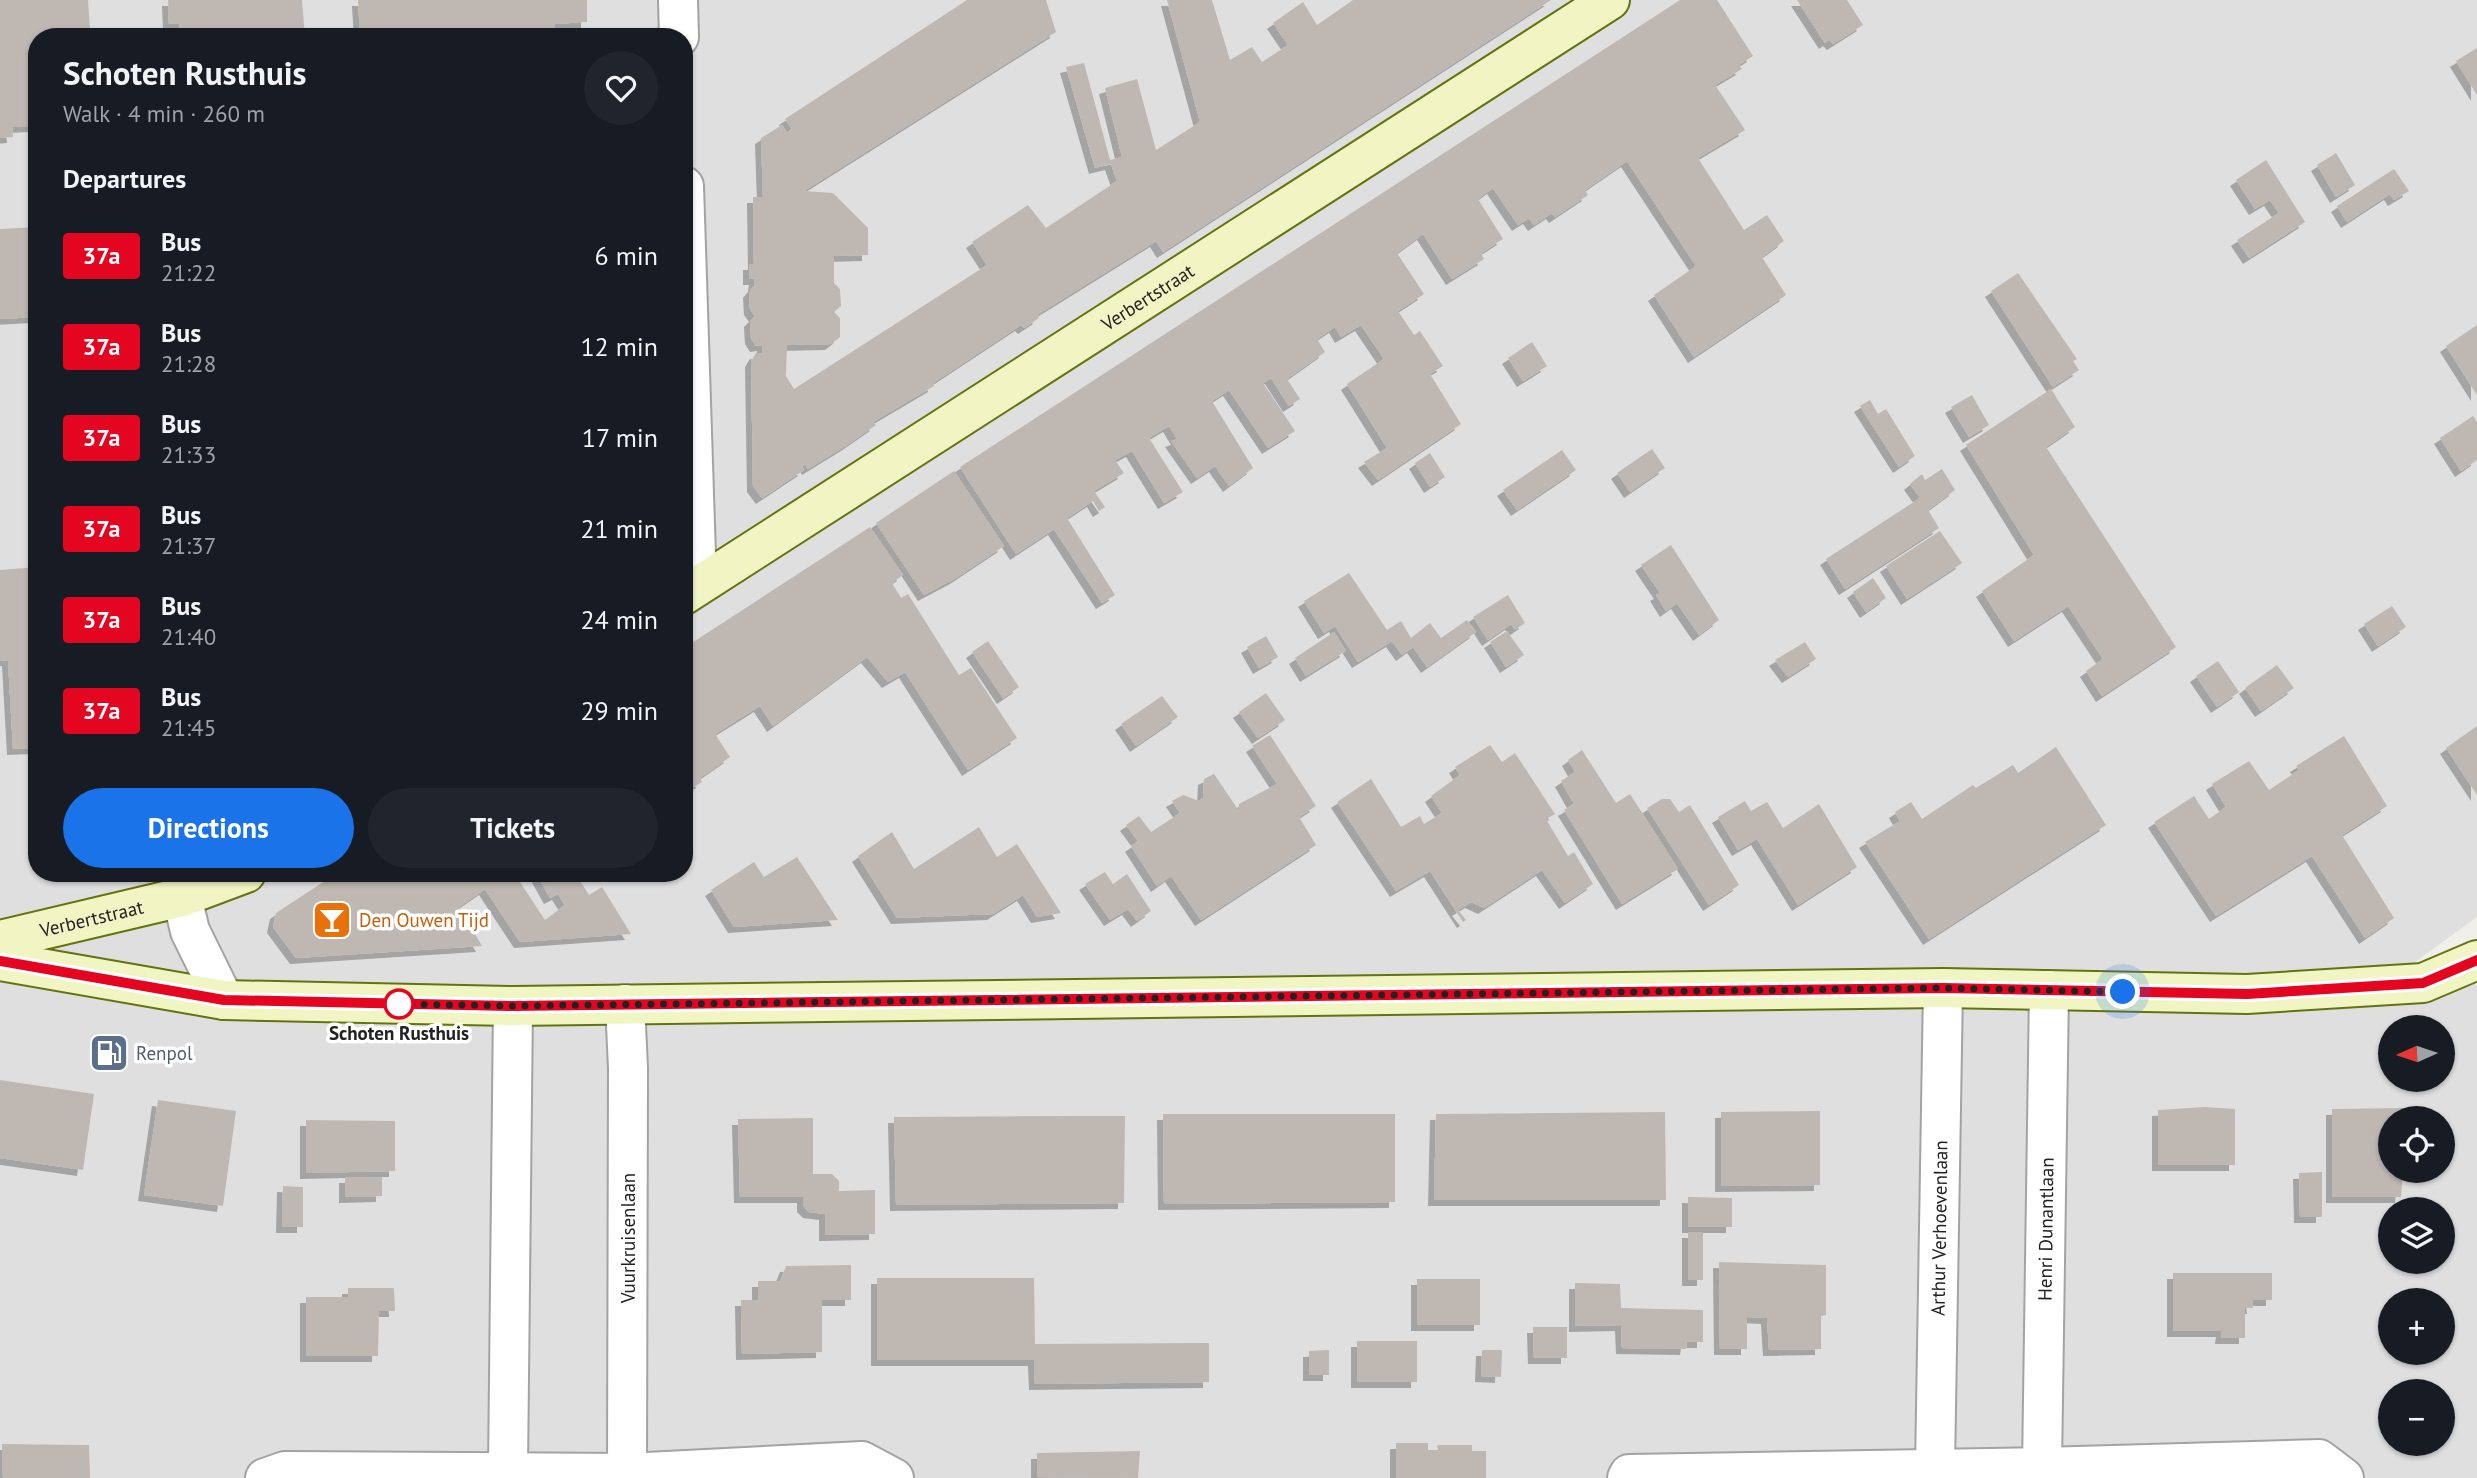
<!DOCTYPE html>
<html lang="en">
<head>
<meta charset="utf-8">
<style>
	body { margin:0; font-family:"PT Sans",sans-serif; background:#20242c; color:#f1f3f6; height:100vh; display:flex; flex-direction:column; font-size:26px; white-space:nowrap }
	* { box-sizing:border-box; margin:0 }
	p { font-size:23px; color:#9ea1a6 }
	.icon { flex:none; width:38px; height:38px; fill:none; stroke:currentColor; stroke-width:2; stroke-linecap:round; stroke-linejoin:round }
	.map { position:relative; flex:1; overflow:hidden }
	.drawer { position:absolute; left:28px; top:28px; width:665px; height:854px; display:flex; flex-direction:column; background:#171b24; border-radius:28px; box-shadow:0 2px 5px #0004 }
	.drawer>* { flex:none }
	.badge { padding:0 14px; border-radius:5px; font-size:24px; line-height:46px }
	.needle { width:46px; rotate:267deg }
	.fabs { position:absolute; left:2378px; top:1015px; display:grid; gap:14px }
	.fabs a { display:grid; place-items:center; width:77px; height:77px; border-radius:50%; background:#171b24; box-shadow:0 2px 5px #0004; font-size:35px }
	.you { position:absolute; width:35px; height:35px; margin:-18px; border:5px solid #fff; border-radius:50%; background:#1a73e8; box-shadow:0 0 0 10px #1a73e833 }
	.map>.badge { position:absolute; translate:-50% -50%; box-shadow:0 0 0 4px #fff }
	h2 { padding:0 35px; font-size:26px; line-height:63px }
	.round { display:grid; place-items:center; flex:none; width:74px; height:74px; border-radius:37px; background:#20242c }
	.summary { display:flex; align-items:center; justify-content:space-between; height:119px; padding:0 35px }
	h1 { font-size:33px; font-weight:700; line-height:52px }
	.cta { display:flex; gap:14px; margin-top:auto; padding:14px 35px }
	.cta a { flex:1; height:80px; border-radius:42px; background:#1a73e8; color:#fff; font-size:28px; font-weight:700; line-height:80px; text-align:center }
	.cta a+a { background:#20242c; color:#f1f3f6 }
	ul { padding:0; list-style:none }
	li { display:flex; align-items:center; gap:21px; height:91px; padding:0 35px }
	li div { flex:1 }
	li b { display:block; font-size:26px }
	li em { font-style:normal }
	li .badge { min-width:77px; font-weight:700; text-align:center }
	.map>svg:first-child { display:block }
</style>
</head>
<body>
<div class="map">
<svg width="2477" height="1478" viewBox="0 0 2477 1478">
	<defs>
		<filter id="shadow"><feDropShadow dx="-6" dy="6" stdDeviation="0" flood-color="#0004"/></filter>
	</defs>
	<rect width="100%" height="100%" fill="#f1efea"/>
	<path fill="#e0dfdf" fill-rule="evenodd" d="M0 0H2477V917L2415 962 2477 985V1478H0ZM37 37H684V873H37ZM2390 1027H2443V1080H2390ZM2390 1118H2443V1171H2390ZM2390 1209H2443V1262H2390ZM2390 1300H2443V1353H2390ZM2390 1391H2443V1444H2390Z"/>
	<g fill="#bfb8b2" filter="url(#shadow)">
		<path d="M0 0H88L90 28H78L79 37H37V126L12 127 13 137 0 138Z"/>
		<path d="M168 0H302L305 37H181L179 23 169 24Z"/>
		<path d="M358 0H587V22L554 24 555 37H344L360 34Z"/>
		<path d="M967 0H1046L1056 32 804 191 833 193 868 228V255L834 256V283L840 289 841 306 834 312 840 318V337L831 344 787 345 786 376 794 389 987 265 972 242 1028 205 1046 228 1117 181 1111 164 1095 168 1066 67 1084 63 1110 160 1122 157 1105 88 1137 79 1156 150 1200 122 1167 0H1212L1230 60 1252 47 1262 62 1288 45 1273 23 1303 2 1317 25 1353 0H1551L1163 252 1156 241 1037 315 1039 318 1024 328 1021 325 933 383 934 386 873 422 876 425 847 445 808 469 805 464 802 467 804 470 762 498 753 486 751 361 756 353H762L763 345 756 346 751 338 750 321 755 316 750 309 749 292 754 286 755 279H749V264H754L753 197H763L761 138 782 125 787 133 792 129 785 119Z"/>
		<path d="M1680 0H1717L1753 56 1739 65 1742 69 1715 85 1745 130 1698 158 1744 230 1767 215 1784 241 1762 257 1786 295 1694 357 1654 295 1696 266 1627 161 1585 190 1588 195 1555 217 1552 213 1534 225 1529 218 1518 225 1493 188 1478 199 1503 239 1481 253 1484 259 1452 279 1423 234 1397 253 1424 294 1398 311 1414 335 1420 331 1443 366 1430 374 1461 424 1378 480 1364 462 1387 448 1347 384 1384 359 1361 325 1341 337 1335 327 1317 339 1325 352 1287 379 1300 399 1289 406 1271 378 1263 383 1295 431 1268 448 1229 390 1212 401 1253 468 1229 486 1215 466 1197 478 1171 441 1177 439 1169 426 1149 438 1183 492 1164 503 1132 451 1115 460 1124 473 1094 491 1105 507 1099 511 1093 501 1067 518 1115 595 1102 603 1054 529 1016 554 960 467Z"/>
		<path d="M1797 0H1847L1863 25 1833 44 1829 40 1825 43Z"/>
		<path d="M2477 48V95L2456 61Z"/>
		<path d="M2336 153 2355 185 2336 197 2317 165Z"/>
		<path d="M2266 160 2305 222 2249 258 2237 240 2279 213 2270 200 2255 209 2236 180Z"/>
		<path d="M2394 169 2409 191 2394 200 2390 194 2347 222 2337 206Z"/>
		<path d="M37 227V317L0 319V229Z"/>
		<path d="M2018 273 2077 359 2073 361 2079 370 2053 387 1991 291Z"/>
		<path d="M2477 325V395L2446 346Z"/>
		<path d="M1532 342 1547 366 1523 381 1508 358Z"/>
		<path d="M2051 389 2075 427 2046 447 2176 647 2102 696 2086 671 2103 659 2068 606 2014 641 1982 591 2034 555 1966 445Z"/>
		<path d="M1972 395 1989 425 1969 437 1951 407Z"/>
		<path d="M1870 400 1878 414 1886 409 1915 456 1899 467 1860 406Z"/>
		<path d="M2473 416 2477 422V460L2461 471 2440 438Z"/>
		<path d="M1652 449 1665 468 1630 492 1617 473Z"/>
		<path d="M1562 450 1576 470 1517 510 1503 490Z"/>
		<path d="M1430 453 1445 477 1430 487 1415 463Z"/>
		<path d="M1942 469 1955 490 1928 510 1939 528 1845 589 1826 559 1920 498 1910 484 1922 474 1925 480Z"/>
		<path d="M954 471 1004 546 956 578 924 595 876 523Z"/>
		<path d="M870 527 903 575 892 583 901 598 908 594 959 675 971 668 1017 738 968 770 905 672 888 682 867 657 773 726 760 706 715 734 730 757 700 778 702 782 694 787 684 773V648Z"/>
		<path d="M1940 531 1962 563 1907 599 1886 566Z"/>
		<path d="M1671 545 1719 620 1699 635 1677 603 1666 611 1656 595 1660 593 1641 565Z"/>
		<path d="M37 567V748L13 749 8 660 0 661V570Z"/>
		<path d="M1349 573 1387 630 1401 621 1411 638 1430 623 1441 638 1467 620 1476 632 1427 667 1413 647 1402 655 1392 641 1358 662 1335 626 1324 633 1304 601Z"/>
		<path d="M1873 578 1886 598 1866 612 1853 592Z"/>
		<path d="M1508 595 1525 623 1515 630 1511 624 1488 640 1473 617Z"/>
		<path d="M2392 606 2406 627 2378 646 2364 624Z"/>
		<path d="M1507 631 1524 655 1506 667 1490 642Z"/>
		<path d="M1334 632 1346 651 1306 676 1295 658Z"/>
		<path d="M1266 636 1278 657 1259 668 1247 647Z"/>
		<path d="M988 641 1019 687 1003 698 972 652Z"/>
		<path d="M1805 642 1816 659 1788 677 1775 660Z"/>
		<path d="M2218 661 2239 692 2217 707 2196 676Z"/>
		<path d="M2277 665 2294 688 2261 711 2245 688Z"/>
		<path d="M1266 693 1285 720 1258 738 1239 712Z"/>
		<path d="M1162 696 1178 717 1136 746 1121 724Z"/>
		<path d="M2477 726V795L2446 748Z"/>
		<path d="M1270 735 1316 806 1299 817 1316 845 1201 920 1171 876 1157 886 1131 846 1138 841 1126 825 1139 816 1151 832 1180 813 1172 801 1183 795 1199 801 1203 798 1204 779 1214 774 1239 811V804L1277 784 1252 746Z"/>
		<path d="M2344 736 2387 806 2342 835 2394 918 2365 938 2312 856 2216 916 2154 822 2194 796 2209 819 2226 807 2212 784 2249 761 2269 790 2299 770 2296 766Z"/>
		<path d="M1490 745 1502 762 1515 753 1555 814 1546 819 1568 856 1574 852 1593 884 1565 903 1542 870 1484 908 1471 902 1458 910 1466 920 1463 922 1430 871 1396 891 1337 802 1371 779 1401 827 1420 816 1424 824 1442 813 1431 796 1460 775 1455 767Z"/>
		<path d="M2056 747 2106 825 1929 939 1865 842 1900 821 1895 812 1911 802 1922 819 1973 785 1976 788 2013 765 2018 773Z"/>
		<path d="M1582 750 1616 803 1630 794 1678 869 1622 904 1564 810 1574 804 1561 781 1575 772 1568 760Z"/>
		<path d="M1662 799H1670L1679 812 1690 805 1739 885 1709 905 1647 808Z"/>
		<path d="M1745 801 1751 811 1767 802 1783 828 1819 804 1857 867 1798 905 1757 839 1738 850 1718 817Z"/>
		<path d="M979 827 997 857 1017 844 1061 913 1037 917 1023 895 993 914 897 918 858 856 892 832 914 869Z"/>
		<path d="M797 857 838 920 734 927 711 890 754 862 764 877Z"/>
		<path d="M1105 872 1113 884 1127 874 1151 911 1137 921 1128 909 1110 920 1085 884Z"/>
		<path d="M337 873H514L545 920 565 905 558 894 550 898 536 873H575L589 895 602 887 631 934 520 942 485 889 459 907 482 946 296 958 273 927 276 913Z"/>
		<path d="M0 1080 94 1094 83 1170 0 1158Z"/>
		<path d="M158 1100 236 1111 223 1206 144 1195Z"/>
		<path d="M2205 1107 2235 1109V1165H2158V1110Z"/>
		<path d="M2403 1108V1118H2390V1171H2403L2401 1197H2332V1109Z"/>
		<path d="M1820 1111V1185L1721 1186V1112Z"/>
		<path d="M1665 1112 1666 1200H1434L1436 1114Z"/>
		<path d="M1163 1114H1395V1202L1164 1204Z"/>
		<path d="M1080 1116H1125L1124 1203 896 1205 894 1117Z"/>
		<path d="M813 1118V1174H832L839 1181V1191L875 1190V1234L825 1235V1214L809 1212 803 1206V1197H740L738 1119Z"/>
		<path d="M306 1120 395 1121V1171L306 1173Z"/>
		<path d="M2322 1172V1217H2300L2299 1173Z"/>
		<path d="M345 1177H382V1196L345 1197Z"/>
		<path d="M283 1186 303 1187V1227H282Z"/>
		<path d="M1688 1197 1732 1198V1227H1688Z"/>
		<rect x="1688" y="1232" width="15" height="48"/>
		<path d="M1719 1262 1826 1265V1315L1821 1316V1349L1769 1350 1767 1318 1747 1317V1349H1720Z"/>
		<path d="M851 1265V1300H822V1352L742 1354 741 1300H758V1281H780L786 1266Z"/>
		<path d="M2173 1273H2272V1300H2252L2253 1308H2245V1338H2221L2222 1331H2173Z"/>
		<path d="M877 1278H1034L1035 1344 1209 1343V1382L1035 1384 1034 1360H877Z"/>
		<rect x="1417" y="1279" width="63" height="46"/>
		<path d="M1575 1283 1620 1284 1621 1308 1703 1310V1342H1687L1686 1349 1622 1348 1621 1325 1575 1326Z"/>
		<path d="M348 1288H394L395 1311H379L378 1356H306V1297H348Z"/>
		<path d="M1533 1327H1567V1358H1534Z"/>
		<rect x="1357" y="1341" width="60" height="41"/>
		<path d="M1329 1350V1375H1309V1351Z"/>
		<path d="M1482 1350H1502L1501 1377 1481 1376Z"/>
		<path d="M1396 1443H1428V1450H1438L1437 1445H1472V1451H1486V1478H1396Z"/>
		<path d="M2 1444 89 1445 90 1478H3Z"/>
		<path d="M1140 1451 1138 1478 1037 1477V1453Z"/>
	</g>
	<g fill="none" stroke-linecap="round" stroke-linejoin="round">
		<g stroke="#a3a3a3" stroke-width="42">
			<g id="street">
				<path d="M678 0 679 37"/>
				<path d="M684 186 697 586"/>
				<path d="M182 897 190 931 224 1000"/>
				<path d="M625 1004 628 1068 627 1473"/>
				<path id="s1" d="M2042 1467 2049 990"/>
				<path id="s2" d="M1935 1468 1943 988"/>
				<path d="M508 1470 513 1006"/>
				<path d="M265 1478 285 1471 627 1473 862 1461 894 1478"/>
				<path d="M1627 1478 1629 1474 2042 1467 2319 1459 2344 1478"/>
			</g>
		</g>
		<g stroke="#65730f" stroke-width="42">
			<g id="secondary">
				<path id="s3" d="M684 595 1610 0"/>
				<path id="s4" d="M0 940 182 897 246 873"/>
				<path d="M0 961 224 1000 513 1006 1943 988 2247 994 2423 983 2477 960"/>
			</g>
		</g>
		<use href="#street" stroke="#fff" stroke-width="38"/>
		<use href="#secondary" stroke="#f1f5c4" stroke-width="38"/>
	</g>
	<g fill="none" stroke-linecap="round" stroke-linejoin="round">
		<g stroke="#fff" stroke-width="16">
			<path id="line" d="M0 961 224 1000 513 1006 1943 988 2247 994 2423 983 2477 960"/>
		</g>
		<use href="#line" stroke="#e40521" stroke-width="10"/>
		<path stroke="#222" stroke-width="7" stroke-dasharray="0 12.6" d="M399 1004 513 1006 1943 988 2123 992"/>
	</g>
	<defs>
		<g id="bar-square" transform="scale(2.0125)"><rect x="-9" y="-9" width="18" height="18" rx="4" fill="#e8710a" stroke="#fff"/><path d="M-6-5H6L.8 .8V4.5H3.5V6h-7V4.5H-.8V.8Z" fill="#fff"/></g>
		<g id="fuel-square" transform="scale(2.0125)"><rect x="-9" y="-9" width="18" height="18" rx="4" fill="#5c6f8a" stroke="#fff"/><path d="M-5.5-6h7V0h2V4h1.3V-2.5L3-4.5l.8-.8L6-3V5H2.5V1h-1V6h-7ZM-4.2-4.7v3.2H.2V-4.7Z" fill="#fff"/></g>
	</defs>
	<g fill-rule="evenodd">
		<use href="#bar-square" x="332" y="920"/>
		<use href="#fuel-square" x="109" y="1053"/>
	</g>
	<circle fill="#fff" stroke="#e40521" stroke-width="3.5" cx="399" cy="1004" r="14"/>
	<g text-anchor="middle" stroke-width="7" stroke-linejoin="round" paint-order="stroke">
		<g font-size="19" fill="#222" stroke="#fff">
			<text dy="7" stroke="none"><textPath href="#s3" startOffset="551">Verbertstraat</textPath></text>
			<text dy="7" stroke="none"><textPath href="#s4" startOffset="94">Verbertstraat</textPath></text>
			<text dy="7" stroke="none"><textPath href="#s2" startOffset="240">Arthur Verhoevenlaan</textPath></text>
			<text dy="7" stroke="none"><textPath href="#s1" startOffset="238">Henri Dunantlaan</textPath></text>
			<text transform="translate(628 1238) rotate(-90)" y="7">Vuurkruisenlaan</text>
		</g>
		<g font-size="19" fill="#c56008" stroke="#fff" text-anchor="start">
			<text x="359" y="927">Den Ouwen Tijd</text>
		</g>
		<g font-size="19" font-weight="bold" fill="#222" stroke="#fff">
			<text x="399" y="1040">Schoten Rusthuis</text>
		</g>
		<g font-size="19" fill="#4e5e75" stroke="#fff" text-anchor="start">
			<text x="136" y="1060">Renpol</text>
		</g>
	</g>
</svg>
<div class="fabs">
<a><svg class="needle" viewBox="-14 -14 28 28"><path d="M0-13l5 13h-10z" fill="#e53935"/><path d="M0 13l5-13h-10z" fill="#9ea1a6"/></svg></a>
<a><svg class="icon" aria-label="locate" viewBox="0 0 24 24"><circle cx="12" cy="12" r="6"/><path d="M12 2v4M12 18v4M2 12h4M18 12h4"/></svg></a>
<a><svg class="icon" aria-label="layers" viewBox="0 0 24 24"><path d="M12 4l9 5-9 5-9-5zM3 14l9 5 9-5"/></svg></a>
<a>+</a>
<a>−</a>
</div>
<div class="you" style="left:2123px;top:992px"></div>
<section class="drawer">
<div class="summary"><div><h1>Schoten Rusthuis</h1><p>Walk · 4 min · 260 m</p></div><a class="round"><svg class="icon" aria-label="heart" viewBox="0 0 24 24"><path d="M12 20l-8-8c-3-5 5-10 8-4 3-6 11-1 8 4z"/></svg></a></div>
<h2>Departures</h2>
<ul>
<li><span class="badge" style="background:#e40521;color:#fff">37a</span><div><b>Bus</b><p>21:22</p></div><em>6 min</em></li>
<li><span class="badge" style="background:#e40521;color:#fff">37a</span><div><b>Bus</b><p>21:28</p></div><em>12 min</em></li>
<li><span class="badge" style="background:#e40521;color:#fff">37a</span><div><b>Bus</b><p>21:33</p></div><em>17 min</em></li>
<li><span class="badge" style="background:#e40521;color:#fff">37a</span><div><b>Bus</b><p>21:37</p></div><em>21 min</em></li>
<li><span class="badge" style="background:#e40521;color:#fff">37a</span><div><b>Bus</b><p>21:40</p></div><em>24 min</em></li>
<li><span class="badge" style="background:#e40521;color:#fff">37a</span><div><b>Bus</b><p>21:45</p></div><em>29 min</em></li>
</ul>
<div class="cta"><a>Directions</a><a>Tickets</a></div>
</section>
</div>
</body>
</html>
